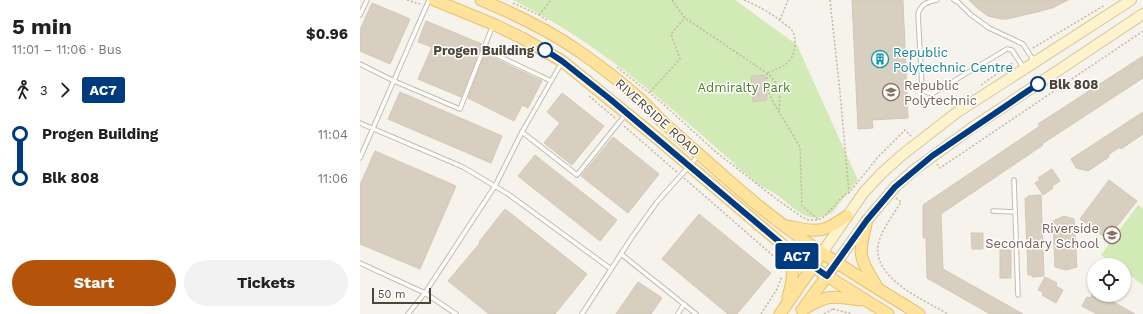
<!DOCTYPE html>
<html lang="en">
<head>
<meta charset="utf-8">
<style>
	body { margin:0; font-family:"Work Sans",sans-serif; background:#f2f2f2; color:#202124; height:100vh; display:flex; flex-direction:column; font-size:15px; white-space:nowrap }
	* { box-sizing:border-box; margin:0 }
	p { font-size:13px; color:#757577 }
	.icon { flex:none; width:22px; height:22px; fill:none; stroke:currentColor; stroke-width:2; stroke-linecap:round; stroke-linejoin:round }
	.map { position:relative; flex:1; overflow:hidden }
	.side { display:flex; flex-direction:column; background:#fff; width:360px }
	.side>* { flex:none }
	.badge { padding:0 8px; border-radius:3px; font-size:14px; line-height:26px }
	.controls { position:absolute; left:727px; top:258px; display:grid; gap:8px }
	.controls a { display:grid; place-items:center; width:44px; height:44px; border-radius:50%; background:#fff; box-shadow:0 1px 3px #0004; font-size:20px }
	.scale { position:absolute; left:12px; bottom:10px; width:59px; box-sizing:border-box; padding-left:4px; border:2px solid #4b4439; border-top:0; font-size:11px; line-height:14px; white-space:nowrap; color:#4b4439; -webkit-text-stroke:3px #fff; paint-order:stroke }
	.map>.badge { position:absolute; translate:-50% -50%; box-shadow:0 0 0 2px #fff }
	.legs { display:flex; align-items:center; gap:6px; height:44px; padding:0 12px; font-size:13px }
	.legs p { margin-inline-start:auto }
	.head { display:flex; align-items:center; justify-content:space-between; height:68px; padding:0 12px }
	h1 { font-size:22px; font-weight:700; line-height:30px }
	.primary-button { display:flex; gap:8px; margin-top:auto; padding:8px 12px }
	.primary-button a { flex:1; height:46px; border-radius:24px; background:#b45309; color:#fff; font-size:16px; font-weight:700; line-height:46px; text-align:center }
	.primary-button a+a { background:#f2f2f2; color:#202124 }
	ul { padding:0 12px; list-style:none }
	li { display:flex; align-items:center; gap:14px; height:44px; font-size:15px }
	li i { display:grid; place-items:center; width:6px; height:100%; margin:0 5px; background:currentColor }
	li i::after { content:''; width:10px; height:10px; margin:-5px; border:3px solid; border-radius:50%; background:#fff }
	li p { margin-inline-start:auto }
	li:first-child i { background:linear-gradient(#0000 50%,currentColor 0) }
	li:last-child i { background:linear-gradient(currentColor 50%,#0000 0) }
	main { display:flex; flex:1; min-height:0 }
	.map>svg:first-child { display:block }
</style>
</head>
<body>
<main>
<section class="side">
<div class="head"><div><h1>5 min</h1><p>11:01 – 11:06 · Bus</p></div><b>$0.96</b></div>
<div class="legs"><svg class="icon" aria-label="walk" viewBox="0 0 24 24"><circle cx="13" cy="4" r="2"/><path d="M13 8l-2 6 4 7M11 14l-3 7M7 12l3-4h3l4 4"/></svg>3<svg class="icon" aria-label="forward" viewBox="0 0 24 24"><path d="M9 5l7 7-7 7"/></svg><b class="badge" style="background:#003b80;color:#fff">AC7</b></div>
<ul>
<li><i style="color:#003b80"></i><b>Progen Building</b><p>11:04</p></li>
<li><i style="color:#003b80"></i><b>Blk 808</b><p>11:06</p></li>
</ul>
<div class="primary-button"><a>Start</a><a>Tickets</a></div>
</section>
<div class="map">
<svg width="783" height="314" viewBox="0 0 783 314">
	<rect width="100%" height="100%" fill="#f6f3ec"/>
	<g fill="#d2eab5">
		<path d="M153 0H375L437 45 498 180 472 213C447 226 436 209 417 195 411 190 402 187 396 183 319 115 246 46 153 0Z"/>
		<path d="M778 205 783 209V285L764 271V265H755L741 255Z"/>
	</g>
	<g fill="#d8cfc1" stroke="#d3c7b4">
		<path d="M492 0H543L548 118 512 120 513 128 498 129Z"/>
		<path d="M609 0H708L692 8 677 12 647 19H641L628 16 617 8Z"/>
		<path d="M12 3 50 19 30 64 0 51V30Z"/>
		<path d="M66 21 122 44 101 97 58 79 72 47 58 42Z"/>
		<path d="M125 54 182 81 168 108 162 105 154 121 108 98Z"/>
		<path d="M783 56V78L682 144 683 145 581 214 583 269 663 314H630L567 278 566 238H563V205L680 126 678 124Z"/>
		<path d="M405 75 407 100 393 102 391 76Z"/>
		<path d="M40 92 142 136 131 163 28 119Z"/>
		<path d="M202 93 244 126 212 165 184 143 200 123 187 112Z"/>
		<path d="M783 112V134L761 149 760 147 748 155 749 157 728 171 716 168 711 159Z"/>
		<path d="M253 137 299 174 268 213 221 176Z"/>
		<path d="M15 151 96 186 60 269 0 244V185Z"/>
		<path d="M175 155 257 220 240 241 158 176Z"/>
		<path d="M692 169 700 181 692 186 693 188 683 195 675 183 680 180 678 178Z"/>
		<path d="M749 180 777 201 747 239 720 219Z"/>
		<path d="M681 195 684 276 672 277V275H668L665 198H668V196Z"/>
		<path d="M145 209 227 274 195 314H129L88 281 120 243 119 242Z"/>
		<path d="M339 214 411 273 377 314H368L302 259Z"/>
		<path d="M704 216 714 219 717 267 706 270 695 267 693 221Z"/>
		<path d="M611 233H623V249H612Z"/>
		<rect x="640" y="250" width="11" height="28"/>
		<path d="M685 277 697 283 696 286 703 290 696 303 682 295 683 292 678 290Z"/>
		<path d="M278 282 302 298 291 314H256Z"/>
		<path d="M732 295H741L775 314H737L722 306 727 297 730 298Z"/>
	</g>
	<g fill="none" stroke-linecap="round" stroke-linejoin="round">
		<g stroke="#c2bbae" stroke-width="5.5">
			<g id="lane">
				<path d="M577 0C567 2 561 4 558 14L562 87 564 91 572 94 647 49 652 50 663 67"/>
				<path d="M594 0 598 2 610 14 629 28 663 44 674 61"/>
				<path d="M0 15 7 0"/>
				<path d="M130 52 191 81"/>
				<path d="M0 64 34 81 100 109 133 25"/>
				<path d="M0 123 103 167 148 194 251 269"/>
				<path d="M162 132 217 175 265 115"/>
				<path d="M0 158 69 0"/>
				<path d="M654 180 658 295"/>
				<path d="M633 211 655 212"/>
				<path d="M261 254 336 314"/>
				<path d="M0 263 65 293 96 314"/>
				<path d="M48 314 65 293 135 186 162 132 202 62"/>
				<path d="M222 314 272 237 297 202 339 155"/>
				<path d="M318 314 324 304"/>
			</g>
		</g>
		<g stroke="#d6c79b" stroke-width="12">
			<g id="secondary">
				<path d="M462 253 504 192 522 173 542 155 596 113 771 0"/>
				<path d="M477 262 507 220 535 187 554 170 613 127 783 14"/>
			</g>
		</g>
		<g stroke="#e6c16a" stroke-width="13">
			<g id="primary">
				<path d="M74 0 133 24 162 38 202 61 298 139 424 246 467 276 528 314"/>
				<path d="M121 0C155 14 190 31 220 52 240 66 261 82 279 98 288 106 296 116 305 124 333 149 361 174 389 198 441 242 500 278 559 314"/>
				<path d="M507 220C499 252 497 256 516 285"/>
				<path d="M426 226C439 228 455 233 467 228 474 225 481 220 487 216"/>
				<path d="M424 247C435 265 434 277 428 297"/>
				<path d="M445 306 477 262"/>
				<path d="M442 310C467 295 471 295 500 300"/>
				<path d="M420 314 462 253"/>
			</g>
		</g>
		<g stroke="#c4b79f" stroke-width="1.5" stroke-dasharray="2 2" stroke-linecap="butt">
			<path d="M47 0 60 4"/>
			<path d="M312 0 325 18 407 73C422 86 420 94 419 112"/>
			<path d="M384 0C400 7 413 14 427 26 429 27 432 30 433 32 435 36 435 40 435 44 434 64 422 67 407 73"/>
			<path d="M470 0 480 92 489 193"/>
			<path d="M153 3 179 15 187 20"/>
			<path d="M179 15 191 0"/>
			<path d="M420 20 428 0"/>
			<path d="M673 48 745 5"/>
			<path d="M257 67 302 103 356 152 415 198 442 217 449 220H458L464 217 484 195 489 193 518 157 545 130 551 136"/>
			<path d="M407 73 408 90 413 102 440 147 442 206 458 219"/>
			<path d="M621 85 654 62"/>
			<path d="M290 92 320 59 311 34 325 18"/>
			<path d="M229 96 255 118"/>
			<path d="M264 126 317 172"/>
			<path d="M577 164 580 168 783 31"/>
			<path d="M324 178 418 260 421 265"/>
			<path d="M536 198 541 202C534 214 521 230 518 245 513 279 564 300 588 314"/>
			<path d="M473 309 492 314"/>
			<path d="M401 314 417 289 422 276"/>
			<path d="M464 314 473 309"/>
		</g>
		<use href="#lane" stroke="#fff" stroke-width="3.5"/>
		<use href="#secondary" stroke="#fff3cd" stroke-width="10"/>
		<use href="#primary" stroke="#ffe39c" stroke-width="11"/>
	</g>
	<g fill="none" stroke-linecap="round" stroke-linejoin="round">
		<g stroke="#fff" stroke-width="9">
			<path id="line-1" d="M185 50 202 61 250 99 424 246 467 276 507 220 535 187 572 156 678 84"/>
		</g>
		<use href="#line-1" stroke="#003b80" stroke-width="6"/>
	</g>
	<defs>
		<g id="building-ring" transform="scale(0.9)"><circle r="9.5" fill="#fff" stroke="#0f9aa8" stroke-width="1.5"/><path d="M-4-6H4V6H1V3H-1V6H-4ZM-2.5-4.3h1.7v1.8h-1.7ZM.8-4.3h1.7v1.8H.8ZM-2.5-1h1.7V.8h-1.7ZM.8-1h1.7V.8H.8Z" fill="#0f9aa8"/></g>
		<g id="university-ring" transform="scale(0.9)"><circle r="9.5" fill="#fff" stroke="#8d6e63" stroke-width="1.5"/><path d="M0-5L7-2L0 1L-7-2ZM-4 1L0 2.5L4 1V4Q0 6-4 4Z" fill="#8d6e63"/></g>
		<g id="school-ring" transform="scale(0.9)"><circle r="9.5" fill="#fff" stroke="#8d6e63" stroke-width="1.5"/><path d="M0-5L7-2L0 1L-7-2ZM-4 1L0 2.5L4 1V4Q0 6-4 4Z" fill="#8d6e63"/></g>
	</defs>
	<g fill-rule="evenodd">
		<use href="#building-ring" x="520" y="59"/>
		<use href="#university-ring" x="531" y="92"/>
		<use href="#school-ring" x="752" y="235"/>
	</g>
	<g fill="#fff" stroke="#003b80" stroke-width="2">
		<circle cx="185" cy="50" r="7"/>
		<circle cx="678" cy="84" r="7"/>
	</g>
	<g text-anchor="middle" stroke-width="3" stroke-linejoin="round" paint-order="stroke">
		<g font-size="13" font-weight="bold" fill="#4b4439" stroke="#fff" text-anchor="end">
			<text x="174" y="55">Progen Building</text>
			<text x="689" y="89" text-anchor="start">Blk 808</text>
		</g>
		<g font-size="13" fill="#0d838f" stroke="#fff" text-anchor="start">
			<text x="533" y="57">Republic<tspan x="533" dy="15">Polytechnic Centre</tspan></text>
		</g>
		<g font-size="13" fill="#785e54" stroke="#fff" text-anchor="start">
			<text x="544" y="90">Republic<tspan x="544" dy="15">Polytechnic</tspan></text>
			<text x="739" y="233" text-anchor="end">Riverside<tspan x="739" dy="15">Secondary School</tspan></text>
		</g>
		<g font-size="13" fill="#4a7f2a" stroke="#fff">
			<text x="384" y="92">Admiralty Park</text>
		</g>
		<g font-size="13" fill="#4b4439" stroke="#fff">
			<text transform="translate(298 117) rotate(42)" y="5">RIVERSIDE ROAD</text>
		</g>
	</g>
</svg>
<div class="controls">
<a><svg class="icon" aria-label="locate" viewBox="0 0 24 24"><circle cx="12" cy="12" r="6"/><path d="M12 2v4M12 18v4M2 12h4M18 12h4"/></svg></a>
</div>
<div class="scale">50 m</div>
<b class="badge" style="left:437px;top:256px;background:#003b80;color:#fff">AC7</b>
</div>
</main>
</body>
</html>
